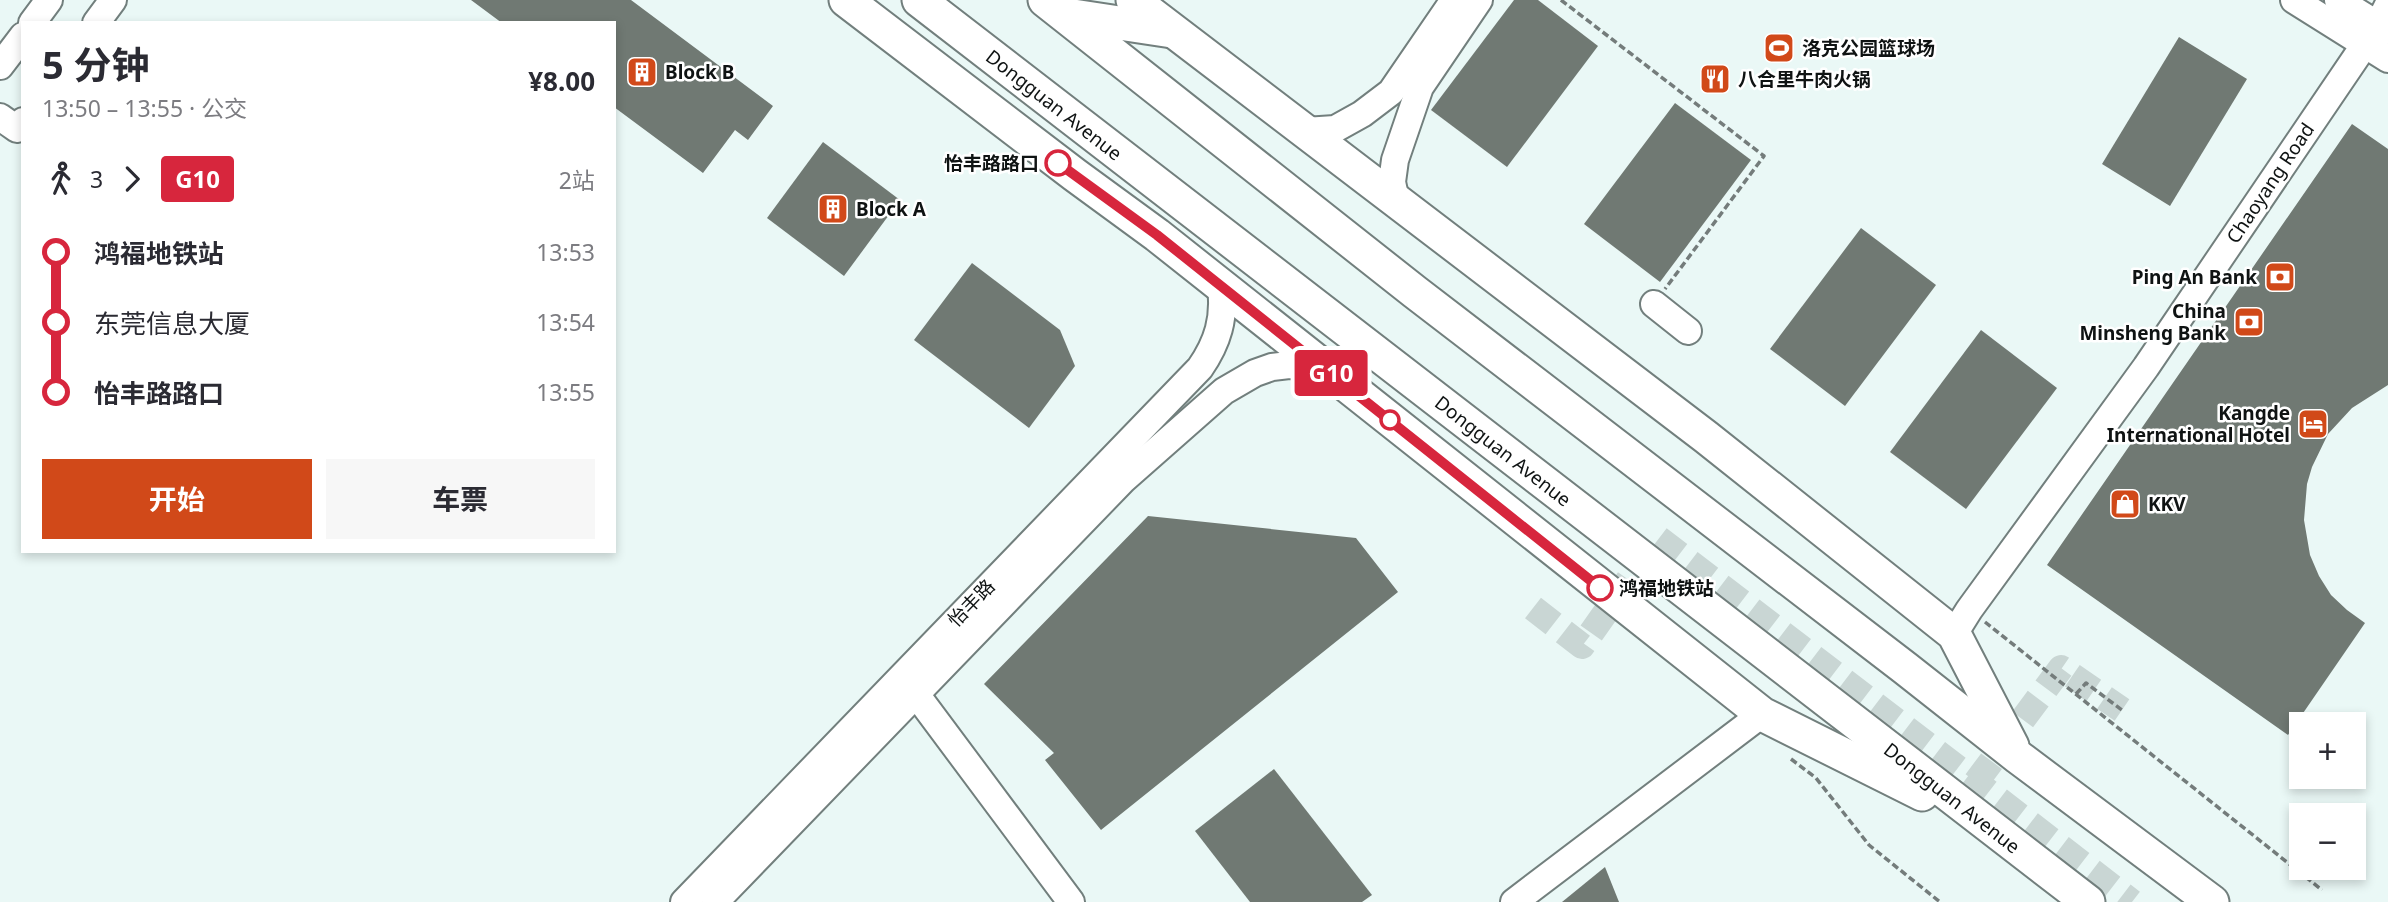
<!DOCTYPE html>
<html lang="zh">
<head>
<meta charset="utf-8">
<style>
	body { margin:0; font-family:"Noto Sans","Noto Sans SC",sans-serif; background:#f7f7f7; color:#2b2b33; height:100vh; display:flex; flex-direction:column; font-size:26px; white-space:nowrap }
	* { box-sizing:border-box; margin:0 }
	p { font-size:23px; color:#7c7c81 }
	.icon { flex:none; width:38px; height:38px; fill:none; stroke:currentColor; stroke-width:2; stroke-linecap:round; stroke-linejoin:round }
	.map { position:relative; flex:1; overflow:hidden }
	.sheet { position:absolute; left:21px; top:21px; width:595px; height:532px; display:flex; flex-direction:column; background:#fff; border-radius:0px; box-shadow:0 4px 10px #0003 }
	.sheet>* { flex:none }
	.badge { padding:0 14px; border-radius:5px; font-size:24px; line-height:46px }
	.fabs { position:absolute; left:2289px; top:712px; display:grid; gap:14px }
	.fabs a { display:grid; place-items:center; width:77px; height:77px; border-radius:0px; background:#fff; box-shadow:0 4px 10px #0003; font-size:35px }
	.map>.badge { position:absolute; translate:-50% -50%; box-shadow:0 0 0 4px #fff }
	.legs { display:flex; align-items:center; gap:10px; height:77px; padding:0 21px; font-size:23px }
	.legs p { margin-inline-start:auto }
	.overview { display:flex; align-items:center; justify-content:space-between; height:119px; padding:0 21px }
	h1 { font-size:38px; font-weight:700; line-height:52px }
	.primary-button { display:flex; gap:14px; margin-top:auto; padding:14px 21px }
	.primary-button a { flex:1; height:80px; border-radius:0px; background:#d14919; color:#fff; font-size:28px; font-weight:700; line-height:80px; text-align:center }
	.primary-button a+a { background:#f7f7f7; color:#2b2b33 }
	ul { padding:0 21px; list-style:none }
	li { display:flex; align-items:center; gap:24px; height:70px; font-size:26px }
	li i { display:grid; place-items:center; width:10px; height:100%; margin:0 9px; background:currentColor }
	li i::after { content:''; width:18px; height:18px; margin:-9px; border:5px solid; border-radius:50%; background:#fff }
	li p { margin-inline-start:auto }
	li:first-child i { background:linear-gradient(#0000 50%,currentColor 0) }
	li:last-child i { background:linear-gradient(currentColor 50%,#0000 0) }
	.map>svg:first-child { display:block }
</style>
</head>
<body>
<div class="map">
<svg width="2388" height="902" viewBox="0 0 2388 902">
	<rect width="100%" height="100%" fill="#eaf8f6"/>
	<g fill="#707973">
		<path d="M471 0H631L773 106 748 140 735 130 703 173 614 107V23H502Z"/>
		<path d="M1514 0H1538L1598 46 1507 167 1431 110Z"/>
		<path d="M2179 37 2247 79 2170 206 2102 164Z"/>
		<path d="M1675 103 1751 160 1660 282 1584 224Z"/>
		<path d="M2352 124 2388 149V385L2352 408 2328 434 2312 467 2307 484 2304 520 2310 555 2319 576 2331 595 2347 610 2365 623 2288 735 2047 565Z"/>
		<path d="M823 142 900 200 844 276 767 218Z"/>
		<path d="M1861 228 1936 285 1845 406 1770 349Z"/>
		<path d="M972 263 1060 330 1075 366 1029 428 914 340Z"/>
		<path d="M1981 330 2057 388 1966 509 1890 452Z"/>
		<path d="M1148 516 1356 538 1398 592 1101 830 1045 760 1054 753 984 684Z"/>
		<path d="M1274 769 1372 895 1362 902H1250L1195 831Z"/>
		<path d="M1605 867 1619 902H1562Z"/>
	</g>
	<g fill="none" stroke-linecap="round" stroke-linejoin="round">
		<g stroke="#c9d6d4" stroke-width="26" stroke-dasharray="26 13" stroke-linecap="butt">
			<path d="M1533 608 1582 646 1658 538 2132 902"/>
			<path d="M1976 782 2061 668 2122 710"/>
		</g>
		<g stroke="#727f7d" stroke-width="30">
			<g id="minor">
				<path d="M2294 0 2388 59"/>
				<path d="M2338 0 2388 31"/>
				<path d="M32 23 49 0"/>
				<path d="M96 23 113 0"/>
				<path d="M0 66 23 36"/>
				<path d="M0 117 17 129 23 121"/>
				<path d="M1305 131 1335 129 1362 114 1391 92 1454 0"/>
				<path d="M1396 201 1392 182 1395 160 1420 87 1479 0"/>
				<path d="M1654 304 1688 331"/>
				<path d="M1954 634 1969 610 2146 367 2378 25 2388 5"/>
				<path d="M907 682 1071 902"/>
				<path d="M684 902 1200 368C1218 342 1225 318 1221 287"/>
				<path d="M715 902 1123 480 1224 391 1255 373 1272 367 1289 365 1325 368"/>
				<path d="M1514 902 1762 714"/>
			</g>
		</g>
		<g stroke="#727f7d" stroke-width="37">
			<g id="major">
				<path d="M846 0 1075 175 1157 235 1762 714 1922 794"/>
				<path d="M919 0 2088 902"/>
				<path d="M1045 0 1415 292 1905 668 2018 757 2212 902"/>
				<path d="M1133 0 1706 437 1954 634 2012 746"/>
				<path d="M1066 15 1172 31"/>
			</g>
		</g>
		<g stroke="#747c7b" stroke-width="3.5" stroke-dasharray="7 3.5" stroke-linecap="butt">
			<path d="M1561 0 1764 156 1665 289"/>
			<path d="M1985 622 2322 890"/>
			<path d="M2076 694 2086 683 2122 710"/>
			<path d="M1791 759 1816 778 1869 845 1940 902"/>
		</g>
		<use href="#minor" stroke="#fff" stroke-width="26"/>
		<use href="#major" stroke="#fff" stroke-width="33"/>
	</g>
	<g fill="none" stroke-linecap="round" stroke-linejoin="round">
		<g stroke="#fff" stroke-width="16">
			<path id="line-1" d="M1058 163 1157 235 1600 588"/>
		</g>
		<use href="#line-1" stroke="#d7263d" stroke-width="10"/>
	</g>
	<defs>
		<g id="stadium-square" transform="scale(1.575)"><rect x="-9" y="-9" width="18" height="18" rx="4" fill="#d14919" stroke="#fff"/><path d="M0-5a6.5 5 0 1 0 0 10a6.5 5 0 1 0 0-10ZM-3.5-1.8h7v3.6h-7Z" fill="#fff"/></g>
		<g id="building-square" transform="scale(1.575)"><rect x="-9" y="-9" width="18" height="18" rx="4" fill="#d14919" stroke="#fff"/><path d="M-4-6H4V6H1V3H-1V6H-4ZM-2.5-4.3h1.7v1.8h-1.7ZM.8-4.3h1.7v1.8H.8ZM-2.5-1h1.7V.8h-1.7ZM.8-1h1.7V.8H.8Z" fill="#fff"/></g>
		<g id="restaurant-square" transform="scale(1.575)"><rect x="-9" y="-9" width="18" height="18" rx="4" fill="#d14919" stroke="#fff"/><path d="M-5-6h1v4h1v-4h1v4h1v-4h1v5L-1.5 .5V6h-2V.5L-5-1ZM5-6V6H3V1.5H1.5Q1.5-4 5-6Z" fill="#fff"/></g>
		<g id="bank-square" transform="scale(1.575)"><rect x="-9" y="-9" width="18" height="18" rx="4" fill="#d14919" stroke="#fff"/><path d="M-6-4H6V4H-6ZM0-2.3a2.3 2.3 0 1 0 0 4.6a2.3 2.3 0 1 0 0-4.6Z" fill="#fff"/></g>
		<g id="hotel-square" transform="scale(1.575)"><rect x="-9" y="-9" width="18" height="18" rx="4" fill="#d14919" stroke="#fff"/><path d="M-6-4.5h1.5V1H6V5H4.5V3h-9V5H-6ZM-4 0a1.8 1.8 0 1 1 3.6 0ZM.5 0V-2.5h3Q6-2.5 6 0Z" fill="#fff"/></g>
		<g id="shop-square" transform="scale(1.575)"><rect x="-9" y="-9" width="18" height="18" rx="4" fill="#d14919" stroke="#fff"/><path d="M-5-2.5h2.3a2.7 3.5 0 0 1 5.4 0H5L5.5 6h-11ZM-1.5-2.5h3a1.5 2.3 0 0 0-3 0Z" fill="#fff"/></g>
	</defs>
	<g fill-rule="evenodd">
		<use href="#stadium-square" x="1779" y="48"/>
		<use href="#building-square" x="642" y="72"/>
		<use href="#restaurant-square" x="1715" y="79"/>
		<use href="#building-square" x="833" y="209"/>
		<use href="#bank-square" x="2280" y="277"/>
		<use href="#bank-square" x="2249" y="322"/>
		<use href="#hotel-square" x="2313" y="424"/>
		<use href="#shop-square" x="2125" y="504"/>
	</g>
	<g fill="#fff" stroke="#d7263d" stroke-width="3.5">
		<circle cx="1058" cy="163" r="12"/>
		<circle cx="1390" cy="420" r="9"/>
		<circle cx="1600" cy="588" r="12"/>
	</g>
	<g text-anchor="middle" stroke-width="5" stroke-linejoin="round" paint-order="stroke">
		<g font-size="19" font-weight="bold" fill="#0f1313" stroke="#fff" text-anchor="start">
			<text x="1802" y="55">洛克公园篮球场</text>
			<text x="665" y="79">Block B</text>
			<text x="1738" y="86">八合里牛肉火锅</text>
			<text x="856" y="216">Block A</text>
			<text x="2257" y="284" text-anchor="end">Ping An Bank</text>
			<text x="2226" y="318" text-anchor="end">China<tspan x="2226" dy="22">Minsheng Bank</tspan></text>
			<text x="2290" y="420" text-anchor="end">Kangde<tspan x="2290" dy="22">International Hotel</tspan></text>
			<text x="2148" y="511">KKV</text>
		</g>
		<g font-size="19" fill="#0f1313" stroke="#fff">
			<text transform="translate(1054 105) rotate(38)" y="7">Dongguan Avenue</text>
			<text transform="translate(2270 183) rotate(-56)" y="7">Chaoyang Road</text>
			<text transform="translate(1503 451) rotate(38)" y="7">Dongguan Avenue</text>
			<text transform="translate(971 603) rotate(-46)" y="7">怡丰路</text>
			<text transform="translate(1952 798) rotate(38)" y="7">Dongguan Avenue</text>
		</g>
		<g font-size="19" font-weight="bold" fill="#0f1313" stroke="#fff" text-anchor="end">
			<text x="1039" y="170">怡丰路路口</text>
			<text x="1619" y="595" text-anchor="start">鸿福地铁站</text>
		</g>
	</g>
</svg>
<div class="fabs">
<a>+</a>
<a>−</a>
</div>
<b class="badge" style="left:1331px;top:373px;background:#d7263d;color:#fff">G10</b>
<section class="sheet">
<div class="overview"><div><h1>5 分钟</h1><p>13:50 – 13:55 · 公交</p></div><b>¥8.00</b></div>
<div class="legs"><svg class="icon" aria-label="walk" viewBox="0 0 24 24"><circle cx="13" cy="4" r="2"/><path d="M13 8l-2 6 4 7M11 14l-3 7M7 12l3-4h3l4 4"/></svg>3<svg class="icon" aria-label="forward" viewBox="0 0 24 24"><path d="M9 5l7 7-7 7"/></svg><b class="badge" style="background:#d7263d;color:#fff">G10</b><p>2站</p></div>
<ul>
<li><i style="color:#d7263d"></i><b>鸿福地铁站</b><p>13:53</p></li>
<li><i style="color:#d7263d"></i><span>东莞信息大厦</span><p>13:54</p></li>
<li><i style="color:#d7263d"></i><b>怡丰路路口</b><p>13:55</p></li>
</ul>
<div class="primary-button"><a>开始</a><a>车票</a></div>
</section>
</div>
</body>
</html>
